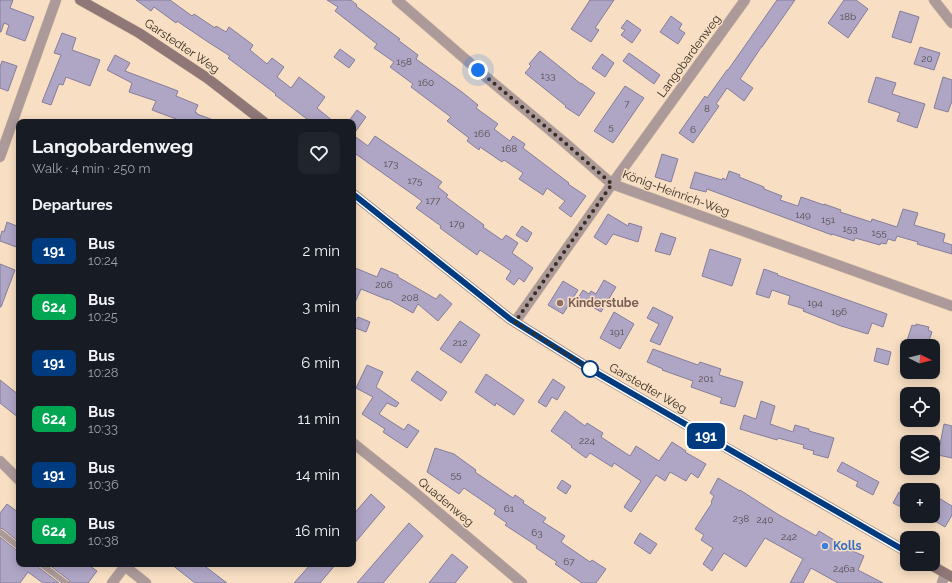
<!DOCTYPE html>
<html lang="en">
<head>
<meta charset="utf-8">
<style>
	body { margin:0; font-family:Raleway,sans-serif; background:#20242c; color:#f1f3f6; height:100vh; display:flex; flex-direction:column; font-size:15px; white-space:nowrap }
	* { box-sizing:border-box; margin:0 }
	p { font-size:13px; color:#9ea1a6 }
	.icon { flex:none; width:22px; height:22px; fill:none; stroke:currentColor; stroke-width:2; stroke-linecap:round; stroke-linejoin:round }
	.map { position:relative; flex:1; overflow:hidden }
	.sheet { position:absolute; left:16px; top:119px; width:340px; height:448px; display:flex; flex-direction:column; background:#171b24; border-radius:8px; box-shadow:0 2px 10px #0003 }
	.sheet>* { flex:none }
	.badge { padding:0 8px; border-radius:6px; font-size:14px; line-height:26px }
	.needle { width:26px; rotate:96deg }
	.controls { position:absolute; left:900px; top:339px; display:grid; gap:8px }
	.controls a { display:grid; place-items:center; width:40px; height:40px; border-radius:8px; background:#171b24; box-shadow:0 2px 10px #0003; font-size:20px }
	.you { position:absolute; width:20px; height:20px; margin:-10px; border:3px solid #fff; border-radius:50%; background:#1a73e8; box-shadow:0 0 0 6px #1a73e833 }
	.map>.badge { position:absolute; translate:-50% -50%; box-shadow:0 0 0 2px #fff }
	h2 { padding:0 16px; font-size:15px; line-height:36px }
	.round { display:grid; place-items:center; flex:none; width:42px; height:42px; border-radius:8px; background:#20242c }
	.head { display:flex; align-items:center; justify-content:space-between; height:68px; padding:0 16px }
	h1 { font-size:19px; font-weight:700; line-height:30px }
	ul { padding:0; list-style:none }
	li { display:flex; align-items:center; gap:12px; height:56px; padding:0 16px }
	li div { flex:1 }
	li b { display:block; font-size:15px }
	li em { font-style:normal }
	li .badge { min-width:44px; font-weight:700; text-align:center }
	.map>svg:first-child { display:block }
</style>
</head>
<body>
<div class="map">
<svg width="952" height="583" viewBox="0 0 952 583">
	<rect width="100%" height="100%" fill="#f8dfc3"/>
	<g fill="#afa6c6" stroke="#857d9b">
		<path d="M0 0H13L10 8 34 17 25 41 6 34 9 25 4 23 1 32H0Z"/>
		<path d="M136 0H170L192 16 194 14 215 28 216 26 226 32 229 27 253 45 250 50 267 64 272 58 284 67 277 77 291 88 299 77 325 97 317 108 334 122H311L275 95 276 94 228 58 230 56 208 42 177 21 176 23 154 7 151 11Z"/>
		<path d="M327 0H351L357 5 356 6 400 39 398 40 418 55 416 59 462 92 478 105 476 108 498 124 494 129 510 141 513 136 525 144 523 148 569 183 568 184 586 196 571 217 559 208 565 201 547 188 543 195 519 179 523 173 504 160 502 162 480 147 479 150 467 141 469 138 447 121 451 117 411 87 413 84 390 67 394 62 374 48 377 44 335 11 338 7Z"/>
		<path d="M590 0H614L595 28 599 30 591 42 571 29Z"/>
		<path d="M777 0H795L762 47V46L740 79 753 88 744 101 727 88 716 104 719 106 693 143 679 133 705 96 707 98 727 70H728Z"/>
		<path d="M844 0H856L868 9 848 38 828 23Z"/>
		<path d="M900 11 919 17 911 43 892 37Z"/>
		<path d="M671 16 682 24 679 29 685 33 678 44 660 32Z"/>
		<path d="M627 20 641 30 632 43 621 35 625 30 621 28Z"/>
		<path d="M62 33 76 38 72 50 100 60 90 86 66 77 63 85 59 84 51 105 42 102 61 55 54 53Z"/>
		<path d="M920 47 940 53 934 70 914 64Z"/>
		<path d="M340 49 355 60 349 68 334 57Z"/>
		<path d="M540 51 581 84V83L595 93 579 116 565 107 566 106 525 73 531 66 529 64Z"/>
		<path d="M629 53 660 75 654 84 623 61Z"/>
		<path d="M602 54 614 63 605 77 592 68Z"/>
		<path d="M115 55 130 63 125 71 178 91 176 96 198 105 195 112 197 113V114L216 121V122H175L176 119 152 110 156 101 129 92 132 83 107 70Z"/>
		<path d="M2 61 17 66 8 91 0 88V67Z"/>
		<path d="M876 77 896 83 892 94 925 104 917 128 897 121 900 113 868 102Z"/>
		<path d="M943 77 952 80V101L948 112 934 108Z"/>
		<path d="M625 86 644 98 613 143 594 131Z"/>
		<path d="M357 110 366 117 353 135V122H348Z"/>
		<path d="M353 135 368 146 375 136 442 182 438 187 448 195 446 197 484 225 483 227 502 240 506 235 518 243 512 253 533 268 524 282 519 278 514 285 506 279 511 271 480 250 477 255 440 228 441 226 416 208 422 201 353 152Z"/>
		<path d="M662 154 678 159 671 182 655 177Z"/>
		<path d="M729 171 740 175 739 177 764 187V189L782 196 780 200 798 206 801 197 824 205V204L841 210 840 212 871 222 872 219 897 227 903 209 918 213 914 225 945 234 943 242 952 245V254L917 244 918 242 897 236 895 241 888 239 886 244 881 243 880 245 855 238 854 241 832 234V235L707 189 706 192 690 188 695 172 722 180 723 178 726 180Z"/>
		<path d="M608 214 628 226 629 223 642 227 638 242 613 234 606 245 594 237Z"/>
		<path d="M7 222 19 227V248L0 241V238L2 231 4 232Z"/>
		<path d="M522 226 532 233 527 242 516 235Z"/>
		<path d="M661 233 676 238 670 255 655 251Z"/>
		<path d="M710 249 741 259 732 286 702 276Z"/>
		<path d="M0 264 15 270 1 307H0Z"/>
		<path d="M353 267 377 277 381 268 398 275V277L436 299 440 294 452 304 438 321 418 304 413 313 388 299V300L361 289 353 307Z"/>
		<path d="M764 269 778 274 777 275 887 314 883 327 872 323 868 334 841 326 803 311 804 309 788 304 790 296 772 290 769 298 756 294Z"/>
		<path d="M604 280 616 287 601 312 578 298 583 290 589 294 591 291 596 294Z"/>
		<path d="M563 281 578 290 563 314 548 305Z"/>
		<path d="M653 307 673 317 660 345 650 341 659 324 647 318Z"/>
		<path d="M614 312 634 324 620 349 600 338Z"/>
		<path d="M358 317 370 322 366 332 353 327Z"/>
		<path d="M460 321 480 335 461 363 440 349Z"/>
		<path d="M916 324 929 327 928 330 932 332 927 346H912L906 344 912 325 916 326Z"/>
		<path d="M877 348 891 352 888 365 874 361Z"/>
		<path d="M653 349 698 365 700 362 721 369 719 375 743 382 735 407 720 403 722 398 691 387 693 381 662 370 663 369 647 362Z"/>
		<path d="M367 365 383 372 376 387 399 403 396 407 387 403 379 414 404 430 408 424 419 431 407 448 383 432 385 429 362 414 373 397 356 388Z"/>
		<path d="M417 371 447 392 441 401 411 380Z"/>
		<path d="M486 374 524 400 514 415 496 403 495 406 475 392Z"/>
		<path d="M553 379 565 387 557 400 552 397 546 407 538 402Z"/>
		<path d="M0 380 19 395V418L0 403Z"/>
		<path d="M761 401 775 406 770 424 793 432 795 425 809 429V431L834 438 828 458 813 454 814 451 803 448 804 445 778 438 777 440 740 429 744 415 756 419Z"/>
		<path d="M565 411 585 426 587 423 603 433 601 437 630 456 636 446 659 461 672 442 686 451 685 452 706 464 698 478 691 473 686 481 670 472 665 481 656 475 631 512 624 507 641 481 614 463 612 467 590 453 586 458 571 447 572 446 551 431Z"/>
		<path d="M944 424 952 426V458L938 455Z"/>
		<path d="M435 448 454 454 476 470 475 472 513 498 515 495 524 501 523 503 546 518 543 522 565 536 561 542 590 562 592 560 606 569 596 583H582L555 564 557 562 536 548 537 546 505 525 507 523 494 514 496 510 464 488 459 494 427 472Z"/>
		<path d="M842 462 879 482 873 495 856 486 858 482 837 471Z"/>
		<path d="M718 478 740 491V490L779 515 816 536 819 531 842 545 841 546 864 556 858 570 883 583H838L811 568 803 583H790L803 559 765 538 746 567 724 553 712 571 703 564 713 548 701 540 704 535 695 529 712 503 711 502 714 496 710 493Z"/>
		<path d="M562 480 571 486 566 494 557 488Z"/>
		<path d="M899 492 907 496V510L893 503Z"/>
		<path d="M371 494 385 507 353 545V515Z"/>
		<path d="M937 497 952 506V515L945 527 933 520V503Z"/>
		<path d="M7 504 19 513V542L3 529 0 528V513Z"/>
		<path d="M409 523 423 536 399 564 383 583H357Z"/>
		<path d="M640 533 657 544 650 554 634 543Z"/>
		<path d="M0 537 16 550 19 551V564H37L38 567 59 583H43L28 572 20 583H0Z"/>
		<path d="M452 554 468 567 455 583H429Z"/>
		<path d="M48 564H87L97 571 88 583H70L69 580Z"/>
		<path d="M171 564H202L227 583H195Z"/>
		<path d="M311 564H336L320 583H294Z"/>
	</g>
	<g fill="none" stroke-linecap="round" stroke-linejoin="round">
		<g stroke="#d2bca3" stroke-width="6">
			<g id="service">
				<path d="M0 532 19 547"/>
				<path d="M41 564 66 583"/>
			</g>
		</g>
		<g stroke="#d2bca3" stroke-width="11">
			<g id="minor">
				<path d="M397 0 486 77 564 142 612 184 952 306"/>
				<path d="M934 0 952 23"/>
				<path d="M0 157 56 0"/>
				<path d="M515 322 612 184 745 0"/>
				<path d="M353 443 412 490 522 583"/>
				<path d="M0 461 19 480"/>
				<path d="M122 564 146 583"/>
				<path d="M112 583 125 566"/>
				<path d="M942 583 945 574"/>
			</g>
		</g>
		<g stroke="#d2bca3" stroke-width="11">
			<g id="secondary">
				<path d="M80 0 139 33 207 78 264 122"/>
				<path d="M353 194 510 319 595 372 907 552"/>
				<path d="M929 564 952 577"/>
			</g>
		</g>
		<use href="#service" stroke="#ac9a9b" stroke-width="5.5"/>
		<use href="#minor" stroke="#ac9a9b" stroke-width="10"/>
		<use href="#secondary" stroke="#8f7778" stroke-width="10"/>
	</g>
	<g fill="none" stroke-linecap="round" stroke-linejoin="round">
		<g stroke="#fff" stroke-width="9">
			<path id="line" d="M353 194 510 319 595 372 907 552"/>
		</g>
		<use href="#line" stroke="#003b80" stroke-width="6"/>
		<path stroke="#382f24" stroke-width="4" stroke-dasharray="0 7.2" d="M478 70 564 142 612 184 515 322 595 372 590 369"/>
	</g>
	<circle fill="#8d6e63" stroke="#f8dfc3" stroke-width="1.5" cx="560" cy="303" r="4"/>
	<circle fill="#fff" stroke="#003b80" stroke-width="2" cx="590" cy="369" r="8"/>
	<circle fill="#3f7fe0" stroke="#f8dfc3" stroke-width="1.5" cx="825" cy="546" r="4"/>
	<g text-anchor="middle" stroke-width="3" stroke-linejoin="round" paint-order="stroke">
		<g font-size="10" fill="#564d4c">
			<text x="848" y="20">18b</text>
			<text x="927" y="62">20</text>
			<text x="404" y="65">158</text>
			<text x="548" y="79">133</text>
			<text x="426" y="86">160</text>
			<text x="627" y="107">7</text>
			<text x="707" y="112">8</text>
			<text x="611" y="130">5</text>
			<text x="693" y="133">6</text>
			<text x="482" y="137">166</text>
			<text x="509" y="152">168</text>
			<text x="391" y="167">173</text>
			<text x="415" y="184">175</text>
			<text x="433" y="204">177</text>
			<text x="803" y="218">149</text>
			<text x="828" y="223">151</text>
			<text x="457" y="227">179</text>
			<text x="850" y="232">153</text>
			<text x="879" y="236">155</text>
			<text x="384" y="288">206</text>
			<text x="410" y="301">208</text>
			<text x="815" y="306">194</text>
			<text x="839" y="315">196</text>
			<text x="617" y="335">191</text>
			<text x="460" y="346">212</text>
			<text x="706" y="382">201</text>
			<text x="587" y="444">224</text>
			<text x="456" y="478">55</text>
			<text x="509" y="512">61</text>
			<text x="741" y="522">238</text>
			<text x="765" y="523">240</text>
			<text x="537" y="536">63</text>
			<text x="789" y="540">242</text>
			<text x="569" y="565">67</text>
			<text x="844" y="572">246a</text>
		</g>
		<g font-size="12" fill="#382f24" stroke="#f8dfc3">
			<text transform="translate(182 46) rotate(34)" y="4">Garstedter Weg</text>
			<text transform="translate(689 56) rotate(-54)" y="4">Langobardenweg</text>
			<text transform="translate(676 193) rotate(20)" y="4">König-Heinrich-Weg</text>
			<text transform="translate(648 388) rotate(30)" y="4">Garstedter Weg</text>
			<text transform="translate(446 502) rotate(40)" y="4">Quadenweg</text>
		</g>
		<g font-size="12" font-weight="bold" fill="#785e54" stroke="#f8dfc3" text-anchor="start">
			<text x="568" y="307">Kinderstube</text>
		</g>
		<g font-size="12" font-weight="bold" fill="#366cbe" stroke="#f8dfc3" text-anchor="start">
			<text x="833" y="550">Kolls</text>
		</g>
	</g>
</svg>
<div class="controls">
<a><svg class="needle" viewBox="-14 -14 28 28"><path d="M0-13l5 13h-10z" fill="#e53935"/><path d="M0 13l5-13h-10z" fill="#9ea1a6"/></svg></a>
<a><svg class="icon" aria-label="locate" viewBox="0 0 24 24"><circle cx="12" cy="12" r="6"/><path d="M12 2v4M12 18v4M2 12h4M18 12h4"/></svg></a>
<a><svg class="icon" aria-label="layers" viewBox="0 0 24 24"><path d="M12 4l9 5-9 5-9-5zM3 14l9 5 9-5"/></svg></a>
<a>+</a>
<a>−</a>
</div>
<div class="you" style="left:478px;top:70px"></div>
<b class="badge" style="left:706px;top:436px;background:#003b80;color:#fff">191</b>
<section class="sheet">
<div class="head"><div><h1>Langobardenweg</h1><p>Walk · 4 min · 250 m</p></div><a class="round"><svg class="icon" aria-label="heart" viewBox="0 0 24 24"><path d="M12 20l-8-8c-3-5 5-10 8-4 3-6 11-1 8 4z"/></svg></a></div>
<h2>Departures</h2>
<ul>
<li><span class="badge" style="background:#003b80;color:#fff">191</span><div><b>Bus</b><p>10:24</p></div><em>2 min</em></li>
<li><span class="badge" style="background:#00a651;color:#fff">624</span><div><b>Bus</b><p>10:25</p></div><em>3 min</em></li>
<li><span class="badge" style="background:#003b80;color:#fff">191</span><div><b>Bus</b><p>10:28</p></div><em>6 min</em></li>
<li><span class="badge" style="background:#00a651;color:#fff">624</span><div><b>Bus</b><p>10:33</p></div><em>11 min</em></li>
<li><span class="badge" style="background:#003b80;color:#fff">191</span><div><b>Bus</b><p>10:36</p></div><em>14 min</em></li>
<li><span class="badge" style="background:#00a651;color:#fff">624</span><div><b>Bus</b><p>10:38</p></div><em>16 min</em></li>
</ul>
</section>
</div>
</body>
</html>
